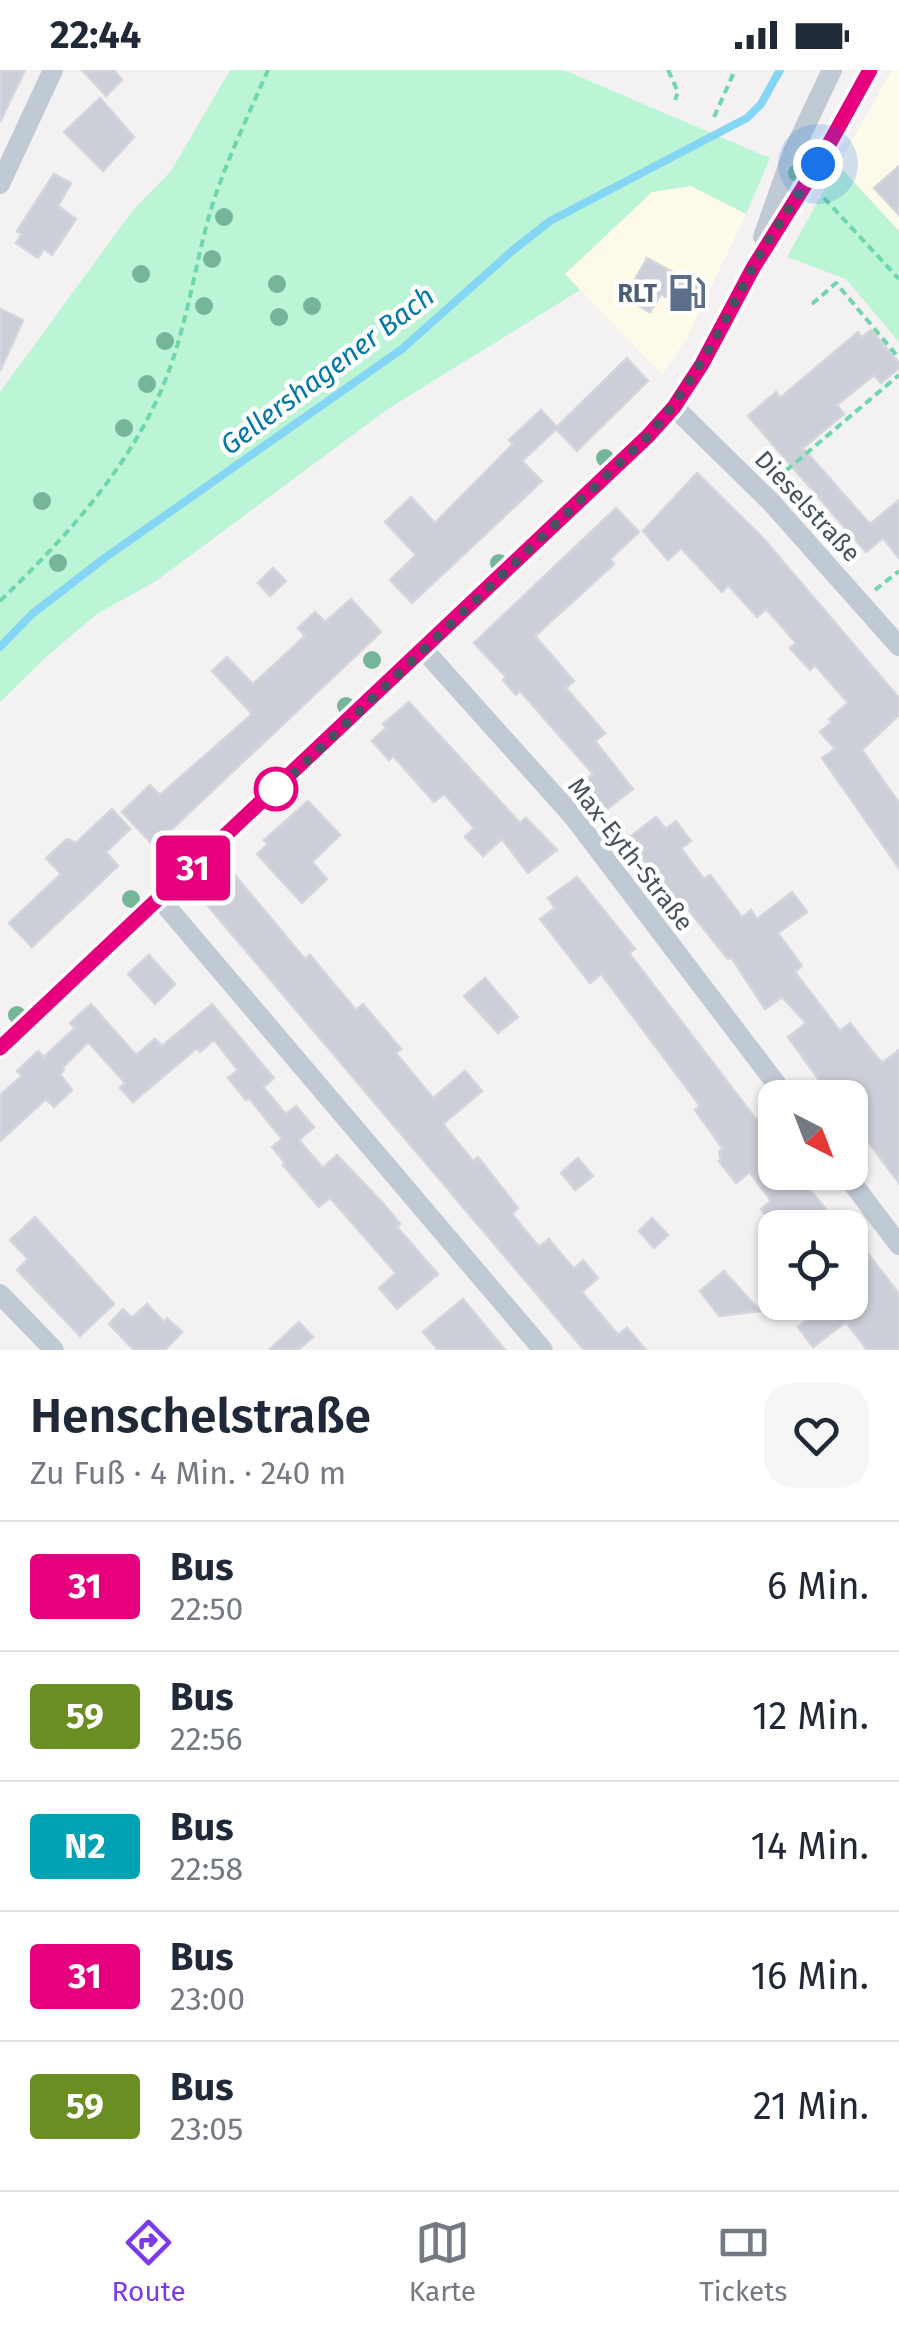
<!DOCTYPE html>
<html lang="de">
<head>
<meta charset="utf-8">
<style>
	body { margin:0; font-family:"Fira Sans",sans-serif; background:#f6f6f7; color:#1f2937; height:100vh; display:flex; flex-direction:column; font-size:38px; white-space:nowrap }
	* { box-sizing:border-box; margin:0 }
	p { font-size:32px; color:#747a83 }
	.icon { flex:none; width:55px; height:55px; fill:none; stroke:currentColor; stroke-width:2; stroke-linecap:round; stroke-linejoin:round }
	.map { position:relative; height:1280px; overflow:hidden }
	.details { display:flex; flex-direction:column; background:#fff; flex:1 }
	.details>* { flex:none }
	.badge { padding:0 20px; border-radius:8px; font-size:35px; line-height:65px }
	.needle { width:65px; rotate:138deg }
	.tools { position:absolute; left:758px; top:1010px; display:grid; gap:20px }
	.tools a { display:grid; place-items:center; width:110px; height:110px; border-radius:20px; background:#fff; box-shadow:0 2px 8px #0004; font-size:50px }
	.you { position:absolute; width:50px; height:50px; margin:-25px; border:8px solid #fff; border-radius:50%; background:#1a73e8; box-shadow:0 0 0 15px #1a73e833 }
	.map>.badge { position:absolute; translate:-50% -50%; box-shadow:0 0 0 5px #fff }
	.round { display:grid; place-items:center; flex:none; width:105px; height:105px; border-radius:30px; background:#f6f6f7 }
	.summary { display:flex; align-items:center; justify-content:space-between; height:170px; padding:0 30px }
	h1 { font-size:48px; font-weight:600; line-height:75px }
	ul { padding:0; list-style:none }
	li { display:flex; align-items:center; gap:30px; height:130px; padding:0 30px; border-top:2px solid #e0e1e3 }
	li div { flex:1 }
	li b { display:block; font-size:38px }
	li em { font-style:normal }
	li .badge { min-width:110px; font-weight:700; text-align:center }
	.status { display:flex; justify-content:space-between; align-items:center; height:70px; padding:0 50px; background:#fff; direction:ltr }
	.status svg { height:28px; fill:currentColor }
	.tabs { display:flex; justify-content:space-around; align-items:center; height:140px; border-top:2px solid #e0e1e3; background:#fff; font-size:28px; color:#747a83 }
	.tabs a { display:grid; justify-items:center; gap:5px }
	.tabs .active { color:#7c3aed }
	.map>svg:first-child { display:block }
</style>
</head>
<body>
<div class="status"><b>22:44</b><svg viewBox="0 0 49 12"><path d="M0 12V9h3v3zM5 12V6h3v6zM10 12V3h3v9zM15 12V0h3v12zM26 1h20v11H26zM47 4h2v5h-2z"/></svg></div>
<div class="map">
<svg width="899" height="1280" viewBox="0 0 899 1280">
	<rect width="100%" height="100%" fill="#f3f1f1"/>
	<g fill="#fefaea">
		<path d="M892 0H899V161L838 95Z"/>
		<path d="M690 116 746 144 687 268 662 305 565 204 652 122Z"/>
	</g>
	<g fill="#bcf4d6">
		<path d="M230 0H564L770 88 746 144 691 116 652 122 565 204 580 220 388 339 156 511 97 544 45 588 0 632V322L133 140 171 101Z"/>
		<path d="M838 95 899 161V272L846 209 787 187Z"/>
	</g>
	<g fill="none" stroke-linecap="round" stroke-linejoin="round">
		<path stroke="#85d5f5" stroke-width="8" d="M0 577 32 544 106 487 402 279 512 181 550 151 747 48 761 34 780 0"/>
	</g>
	<g fill="#cccfd7" stroke="#d4d6dd" stroke-width="2.5">
		<path d="M0 0H25L0 52Z"/>
		<path d="M82 0H114L122 10 106 26Z"/>
		<path d="M100 28 134 67 103 101 64 62Z"/>
		<path d="M899 96V145L874 118Z"/>
		<path d="M54 104 71 113 58 136 76 149 52 185 44 179 38 188 16 173 22 164 17 161Z"/>
		<path d="M647 188 700 217 688 240 661 224 650 242 625 228Z"/>
		<path d="M0 239 23 250 0 301Z"/>
		<path d="M871 260 899 293V298L881 313 874 305 837 335 844 344 803 378 870 454 899 430V488L883 468 866 482 748 346 776 322 780 328 858 262 862 267Z"/>
		<path d="M627 288 648 311 577 381 556 359 522 391 542 411 412 533 390 510 416 485 385 452 411 427 435 453 513 374 509 370 541 340 557 357Z"/>
		<path d="M697 403 764 469 899 628V645L862 680 899 733V798L822 688 835 679 820 662 832 652 829 649 848 633 815 595 810 600 790 578 796 573 766 539 757 547 728 515 722 522 681 478 668 490 643 461Z"/>
		<path d="M616 438 639 462 610 489 614 494 535 566 574 611 566 618 605 663 595 671 633 719 606 740 588 718 590 716 585 710 593 704 520 621 516 625 503 610 506 607 474 573Z"/>
		<path d="M273 498 286 511 270 526 258 513Z"/>
		<path d="M351 529 381 562 154 776 122 742 150 715 160 725 252 644 212 601 227 587 253 614 305 566 298 558 315 542 325 552Z"/>
		<path d="M409 632 520 753 526 748 557 780 528 803 502 769 483 786 465 767 474 758 444 724 434 732 393 686 389 690 372 671 386 658 383 654Z"/>
		<path d="M308 731 340 765 312 792 327 809 302 833 257 784 268 774 264 770Z"/>
		<path d="M112 739 130 759 106 782 118 796 32 877 9 853 61 804 46 788 67 769 76 773Z"/>
		<path d="M656 747 666 759 676 751 691 771 681 778 704 809 710 805 742 847 751 840 757 849 792 822 807 842 778 863 802 896 795 902 840 961 850 953 882 993 899 980V1113L850 1048V1028H832L788 967 806 953 782 927 765 939 731 887 728 889 687 838 683 841 627 769Z"/>
		<path d="M234 804 305 889 310 885 356 940 363 934 401 979 396 983 433 1028 465 1001 482 1021 443 1054 473 1091 478 1087 518 1138 512 1144 539 1177 549 1169 574 1199 583 1190 598 1208 582 1222 618 1265 627 1258 646 1280H584L202 829Z"/>
		<path d="M577 807 635 879 629 883 775 1074V1102H796L841 1158H775L761 1139 771 1131 750 1102 736 1113 719 1091 721 1089 719 1082 723 1079 695 1040 700 1036 601 904 590 913 540 849 555 838 548 828Z"/>
		<path d="M149 885 175 914 155 934 128 904Z"/>
		<path d="M485 908 518 947 498 963 464 926Z"/>
		<path d="M91 934 136 985 155 969 162 976 212 934 274 1008 263 1017 286 1044 296 1036 314 1057 299 1070 323 1098 337 1085 382 1132 400 1154 397 1157 438 1204 397 1239 379 1218 396 1203 330 1128 319 1137 283 1095 285 1093 272 1077 282 1069 249 1028 246 1030 228 1008 238 1000 214 970 200 982 197 978 133 1032 120 1018 125 1013 88 972 62 998 64 1000 60 1004 72 1020 54 1037 46 1029 0 1071V1025L22 1006 17 1001 38 981 44 987 75 958 70 953Z"/>
		<path d="M578 1088 593 1106 575 1120 561 1103Z"/>
		<path d="M35 1147 114 1234 80 1266 17 1200 28 1189 10 1170Z"/>
		<path d="M652 1148 668 1165 654 1178 639 1161Z"/>
		<path d="M850 1160 899 1224V1280H867L846 1252 813 1277 798 1257 830 1232H850Z"/>
		<path d="M724 1201 760 1241 719 1246 700 1221Z"/>
		<path d="M463 1229 482 1252 505 1280H438L423 1262Z"/>
		<path d="M147 1234 164 1252 167 1248 182 1262 165 1280H134L109 1254 123 1239 132 1248Z"/>
		<path d="M299 1252 313 1267 298 1280H269Z"/>
	</g>
	<g fill="none" stroke-linecap="round" stroke-linejoin="round">
		<g stroke="#70d6ab" stroke-width="4" stroke-dasharray="8 5" stroke-linecap="butt">
			<path d="M668 0 678 22 675 30"/>
			<path d="M714 47 735 0"/>
			<path d="M824 128 899 209"/>
			<path d="M812 234 836 213 899 288"/>
			<path d="M776 409 899 305"/>
			<path d="M875 520 899 501"/>
			<path d="M0 531C59 474 115 414 152 340 182 281 190 220 206 157 220 103 246 51 268 0"/>
		</g>
		<g stroke="#c0cad4" stroke-width="20">
			<path d="M0 114 53 0"/>
			<path d="M763 167 793 82 832 0"/>
			<path d="M674 337 771 432 899 576"/>
			<path d="M424 580 572 745 787 1028"/>
			<path d="M160 829 543 1280"/>
			<path d="M0 978 648 367 674 337 702 294 753 198 818 94 870 0"/>
			<path d="M844 1102 899 1175"/>
			<path d="M0 1224 54 1280"/>
		</g>
	</g>
	<g fill="#75b69a">
		<circle cx="797" cy="103" r="9"/>
		<circle cx="224" cy="147" r="9"/>
		<circle cx="212" cy="189" r="9"/>
		<circle cx="141" cy="204" r="9"/>
		<circle cx="277" cy="214" r="9"/>
		<circle cx="204" cy="236" r="9"/>
		<circle cx="312" cy="236" r="9"/>
		<circle cx="279" cy="247" r="9"/>
		<circle cx="165" cy="271" r="9"/>
		<circle cx="147" cy="314" r="9"/>
		<circle cx="124" cy="358" r="9"/>
		<circle cx="605" cy="388" r="9"/>
		<circle cx="42" cy="431" r="9"/>
		<circle cx="58" cy="493" r="9"/>
		<circle cx="499" cy="493" r="9"/>
		<circle cx="372" cy="590" r="9"/>
		<circle cx="346" cy="636" r="9"/>
		<circle cx="131" cy="829" r="9"/>
		<circle cx="17" cy="945" r="9"/>
	</g>
	<g fill="none" stroke-linecap="round" stroke-linejoin="round">
		<g stroke="#fff" stroke-width="22">
			<path id="line" d="M0 978 648 366 674 337 702 294 753 198 818 94 870 0"/>
		</g>
		<use href="#line" stroke="#e6007e" stroke-width="15"/>
		<path stroke="#465260" stroke-width="10" stroke-dasharray="0 18" d="M276 719 266 730 648 366C692 316 720 260 751 201 770 164 796 130 818 94"/>
	</g>
	<defs>
		<g id="fuel-bare" transform="scale(3)"><path d="M-5.5-6h7V0h2V4h1.3V-2.5L3-4.5l.8-.8L6-3V5H2.5V1h-1V6h-7ZM-4.2-4.7v3.2H.2V-4.7Z" fill="#5c6f8a" stroke="#fff" stroke-width="2.5" paint-order="stroke"/></g>
	</defs>
	<g fill-rule="evenodd">
		<use href="#fuel-bare" x="687" y="223"/>
	</g>
	<circle fill="#fff" stroke="#e6007e" stroke-width="5" cx="276" cy="719" r="20"/>
	<g text-anchor="middle" stroke-width="9" stroke-linejoin="round" paint-order="stroke">
		<g font-size="25" font-weight="bold" fill="#4e5e75" stroke="#fff" text-anchor="end">
			<text x="657" y="232">RLT</text>
		</g>
		<g font-size="25" fill="#465260" stroke="#fff">
			<text transform="translate(808 436) rotate(47)" y="9">Dieselstraße</text>
			<text transform="translate(631 784) rotate(52)" y="9">Max-Eyth-Straße</text>
		</g>
		<g font-size="28" font-style="italic" fill="#0279a9" stroke="#fff">
			<text transform="translate(327 300) rotate(-37)" y="10">Gellershagener Bach</text>
		</g>
	</g>
</svg>
<div class="tools">
<a><svg class="needle" viewBox="-14 -14 28 28"><path d="M0-13l5 13h-10z" fill="#e53935"/><path d="M0 13l5-13h-10z" fill="#747a83"/></svg></a>
<a><svg class="icon" aria-label="locate" viewBox="0 0 24 24"><circle cx="12" cy="12" r="6"/><path d="M12 2v4M12 18v4M2 12h4M18 12h4"/></svg></a>
</div>
<div class="you" style="left:818px;top:94px"></div>
<b class="badge" style="left:193px;top:798px;background:#e6007e;color:#fff">31</b>
</div>
<section class="details">
<div class="summary"><div><h1>Henschelstraße</h1><p>Zu Fuß · 4 Min. · 240 m</p></div><a class="round"><svg class="icon" aria-label="heart" viewBox="0 0 24 24"><path d="M12 20l-8-8c-3-5 5-10 8-4 3-6 11-1 8 4z"/></svg></a></div>
<ul>
<li><span class="badge" style="background:#e6007e;color:#fff">31</span><div><b>Bus</b><p>22:50</p></div><em>6 Min.</em></li>
<li><span class="badge" style="background:#6b8e23;color:#fff">59</span><div><b>Bus</b><p>22:56</p></div><em>12 Min.</em></li>
<li><span class="badge" style="background:#00a3b4;color:#fff">N2</span><div><b>Bus</b><p>22:58</p></div><em>14 Min.</em></li>
<li><span class="badge" style="background:#e6007e;color:#fff">31</span><div><b>Bus</b><p>23:00</p></div><em>16 Min.</em></li>
<li><span class="badge" style="background:#6b8e23;color:#fff">59</span><div><b>Bus</b><p>23:05</p></div><em>21 Min.</em></li>
</ul>
</section>
<nav class="tabs">
<a class="active"><svg class="icon" aria-label="directions" viewBox="0 0 24 24"><path d="M12 3l9 9-9 9-9-9zM9 14v-3h6M13 9l2 2-2 2"/></svg>Route</a>
<a><svg class="icon" aria-label="map" viewBox="0 0 24 24"><path d="M3 6l6-2 6 2 6-2v14l-6 2-6-2-6 2zM9 4v14M15 6v14"/></svg>Karte</a>
<a><svg class="icon" aria-label="tickets" viewBox="0 0 24 24"><path d="M3 7h18v10H3zM15 7v10"/></svg>Tickets</a>
</nav>
</body>
</html>
